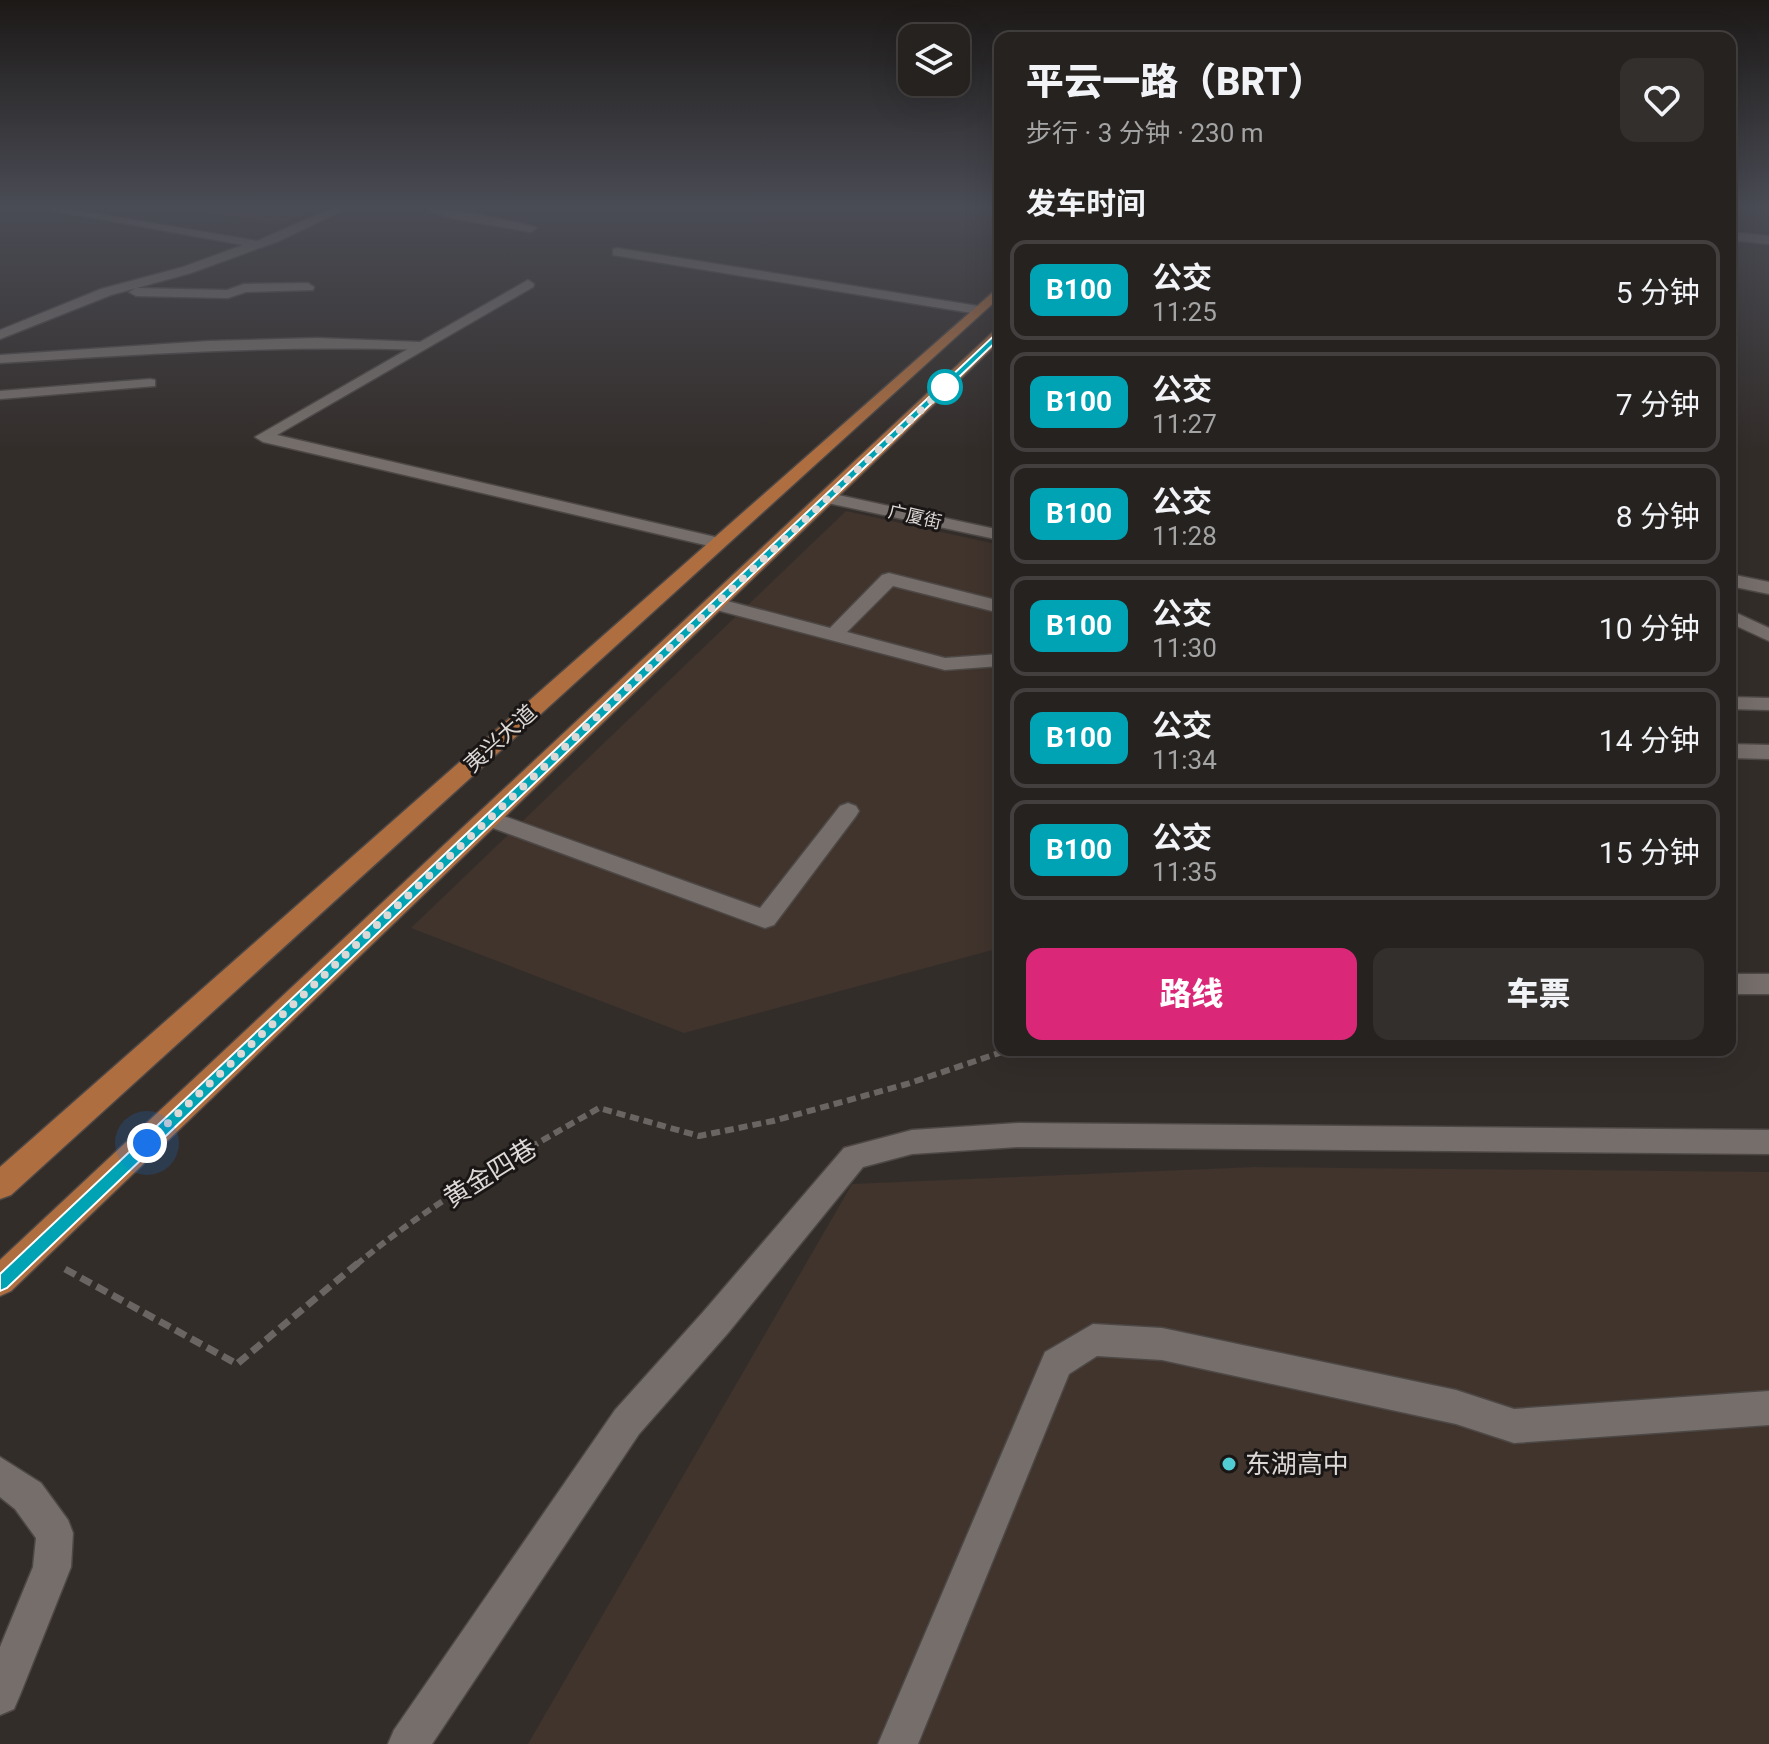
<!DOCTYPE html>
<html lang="zh">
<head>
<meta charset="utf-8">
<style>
	body { margin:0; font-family:Roboto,"Noto Sans SC",sans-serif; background:#322f2d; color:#f1f3f6; height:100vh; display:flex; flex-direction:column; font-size:30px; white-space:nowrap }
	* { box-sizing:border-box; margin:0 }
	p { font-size:26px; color:#a4a4a5 }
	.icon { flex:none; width:44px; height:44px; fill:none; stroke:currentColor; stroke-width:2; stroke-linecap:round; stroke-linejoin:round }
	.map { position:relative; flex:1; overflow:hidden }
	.side { position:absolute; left:994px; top:32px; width:742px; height:1024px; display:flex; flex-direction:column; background:#262220; border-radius:16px; box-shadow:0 8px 32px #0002,0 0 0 2px #423f3e }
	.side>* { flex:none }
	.badge { padding:0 16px; border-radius:12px; font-size:28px; line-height:52px }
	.tools { position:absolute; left:898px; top:24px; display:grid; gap:16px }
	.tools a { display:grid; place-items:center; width:72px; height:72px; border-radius:16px; background:#262220; box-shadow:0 8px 32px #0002,0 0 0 2px #423f3e; font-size:40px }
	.you { position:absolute; width:40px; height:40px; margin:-20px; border:6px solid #fff; border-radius:50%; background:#1a73e8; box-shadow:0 0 0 12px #1a73e833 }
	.map>.badge { position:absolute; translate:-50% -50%; box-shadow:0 0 0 4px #fff }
	h2 { padding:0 32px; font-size:30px; line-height:72px }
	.round { display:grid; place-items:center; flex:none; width:84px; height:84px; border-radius:16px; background:#322f2d }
	.overview { display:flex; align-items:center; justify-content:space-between; height:136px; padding:0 32px }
	h1 { font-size:38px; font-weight:800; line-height:60px }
	.action { display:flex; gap:16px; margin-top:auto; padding:16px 32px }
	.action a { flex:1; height:92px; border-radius:16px; background:#db2777; color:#fff; font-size:32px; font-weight:800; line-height:92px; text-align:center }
	.action a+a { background:#322f2d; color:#f1f3f6 }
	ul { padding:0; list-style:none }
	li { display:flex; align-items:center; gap:24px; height:100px; margin:0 16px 12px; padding:0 16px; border:4px solid #423f3e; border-radius:16px }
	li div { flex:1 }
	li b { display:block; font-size:30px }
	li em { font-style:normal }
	li .badge { min-width:88px; font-weight:700; text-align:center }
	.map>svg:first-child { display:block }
</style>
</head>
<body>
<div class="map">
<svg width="1769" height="1744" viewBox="0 0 1769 1744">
	<rect width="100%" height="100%" fill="#332d2a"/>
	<g fill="#40342d">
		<path d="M155 206H324L279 224Z"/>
		<path d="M846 511 1000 545V948L684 1033 411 928Z"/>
		<path d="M1255 1167 1769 1172V1744H528L852 1184Z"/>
	</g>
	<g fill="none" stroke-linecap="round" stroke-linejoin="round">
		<g stroke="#4d4846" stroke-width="3">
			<g id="service">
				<path d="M52 206 257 241 337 206H352L279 241 191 273 111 295 0 339V330L101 289 183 267 243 245 56 211 52 210Z"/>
				<path d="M427 206C436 206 531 224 537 228L531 232 456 219 430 211Z"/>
				<path d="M617 248 978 306 985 310 978 314 613 255V249Z"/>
				<path d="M308 283 314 287 313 290 246 292 228 298 136 296 129 292 136 288 227 290 244 284Z"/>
				<path d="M317 338 421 342 428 346 421 350C279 345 141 354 0 363V355L209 341Z"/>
				<path d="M150 379 155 380V386L0 399V391Z"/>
				<path d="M889 573 1000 601V613L893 586 847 632 945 658 1000 654V666L945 670 709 608 707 604 716 598 830 628 882 575Z"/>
				<path d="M1730 697 1769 698V710L1730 709Z"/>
				<path d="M1730 744 1769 745V759L1730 758Z"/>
				<path d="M848 803 856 806 859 811 856 816 774 925 765 928 482 824 479 819 482 814H498L760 908 840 806Z"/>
				<path d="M1019 1123 1769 1130V1154L1019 1147 912 1154 863 1167 728 1333 639 1434 432 1744H388L394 1730 615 1410 704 1311 844 1148 912 1130Z"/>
				<path d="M1093 1324 1162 1328 1456 1390 1514 1409 1769 1391V1425L1514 1443 1456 1424 1162 1360 1097 1356 1069 1374 918 1744H878L1045 1352Z"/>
				<path d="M0 1457 41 1483 68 1520 73 1533 71 1567 20 1695 14 1709 0 1715V1647L33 1567 36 1538 15 1509 0 1497Z"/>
			</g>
		</g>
		<g stroke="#4d4846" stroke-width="3">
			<g id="minor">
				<path d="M528 280 534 284 533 287 277 435 724 539 727 543 724 547 718 548 263 442 255 437Z"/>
				<path d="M829 493 1000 530V540L823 502 821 498 823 494Z"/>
				<path d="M1730 574 1769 582V594L1730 586Z"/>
				<path d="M1730 610 1769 628V641L1730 623Z"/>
				<rect x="1730" y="974" width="39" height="20"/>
			</g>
		</g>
		<g stroke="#4d4846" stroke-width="3">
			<path id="secondary" d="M1730 232 1769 236V244L1730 240Z"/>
		</g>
		<g stroke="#4d4846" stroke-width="3">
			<g id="primary">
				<path d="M1000 286V297L11 1195 0 1199V1167Z"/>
				<path d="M1000 329V341L11 1291 0 1296V1260L995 330Z"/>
			</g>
		</g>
		<path stroke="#6a6462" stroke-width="6" stroke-dasharray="9 5" stroke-linecap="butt" d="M356 1265C430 1203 515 1156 599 1108L699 1136 773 1121 907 1084 1008 1050"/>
		<path stroke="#6a6462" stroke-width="7" stroke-dasharray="12 6" stroke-linecap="butt" d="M65 1269 237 1364 358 1263"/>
		<use href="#service" fill="#756e6a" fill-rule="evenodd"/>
		<use href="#minor" fill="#756e6a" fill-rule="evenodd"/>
		<use href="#secondary" fill="#756e6a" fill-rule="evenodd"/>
		<use href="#primary" fill="#ae6e40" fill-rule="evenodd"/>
	</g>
	<linearGradient id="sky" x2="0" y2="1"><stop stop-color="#1c1917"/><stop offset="0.46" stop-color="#4a4c55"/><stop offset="1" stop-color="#4a4c55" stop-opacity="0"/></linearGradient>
	<rect width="1769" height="450" fill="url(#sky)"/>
	<path fill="#00a3b4" stroke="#fff" stroke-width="2" d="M1000 330 1003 335 7 1288 0 1291V1274Z"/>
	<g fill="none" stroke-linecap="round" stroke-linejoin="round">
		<path stroke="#dcd8d6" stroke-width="8" stroke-dasharray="0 14.4" d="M147 1143 945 387"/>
	</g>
	<circle fill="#fff" stroke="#00a3b4" stroke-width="4" cx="945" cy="387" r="16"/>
	<circle fill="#51ccd2" stroke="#191615" stroke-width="3" cx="1229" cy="1464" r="8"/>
	<g text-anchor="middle" stroke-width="6" stroke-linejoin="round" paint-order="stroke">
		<g font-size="18" fill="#dcd8d6" stroke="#191615">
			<text transform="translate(915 517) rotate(13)" y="6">广厦街</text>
		</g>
		<g font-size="22" fill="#dcd8d6" stroke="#191615">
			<text transform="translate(500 738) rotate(-42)" y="8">夷兴大道</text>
		</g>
		<g font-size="26" fill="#dcd8d6" stroke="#191615">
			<text transform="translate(490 1173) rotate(-32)" y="9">黄金四巷</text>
		</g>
		<g font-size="26" fill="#dcd8d6" stroke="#191615" text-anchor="start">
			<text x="1245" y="1473">东湖高中</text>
		</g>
	</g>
</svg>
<div class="tools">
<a><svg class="icon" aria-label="layers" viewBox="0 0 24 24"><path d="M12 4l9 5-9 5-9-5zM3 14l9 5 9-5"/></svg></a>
</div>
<div class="you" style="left:147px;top:1143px"></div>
<section class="side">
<div class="overview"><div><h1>平云一路（BRT）</h1><p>步行 · 3 分钟 · 230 m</p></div><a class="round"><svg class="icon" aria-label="heart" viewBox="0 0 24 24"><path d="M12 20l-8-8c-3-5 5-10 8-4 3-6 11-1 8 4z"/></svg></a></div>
<h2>发车时间</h2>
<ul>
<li><span class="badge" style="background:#00a3b4;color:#fff">B100</span><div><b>公交</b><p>11:25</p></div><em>5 分钟</em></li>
<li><span class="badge" style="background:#00a3b4;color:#fff">B100</span><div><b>公交</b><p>11:27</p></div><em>7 分钟</em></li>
<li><span class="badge" style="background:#00a3b4;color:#fff">B100</span><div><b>公交</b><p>11:28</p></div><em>8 分钟</em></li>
<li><span class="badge" style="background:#00a3b4;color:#fff">B100</span><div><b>公交</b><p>11:30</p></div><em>10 分钟</em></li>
<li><span class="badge" style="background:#00a3b4;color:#fff">B100</span><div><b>公交</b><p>11:34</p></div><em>14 分钟</em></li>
<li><span class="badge" style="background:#00a3b4;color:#fff">B100</span><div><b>公交</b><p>11:35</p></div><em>15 分钟</em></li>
</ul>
<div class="action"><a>路线</a><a>车票</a></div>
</section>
</div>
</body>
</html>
